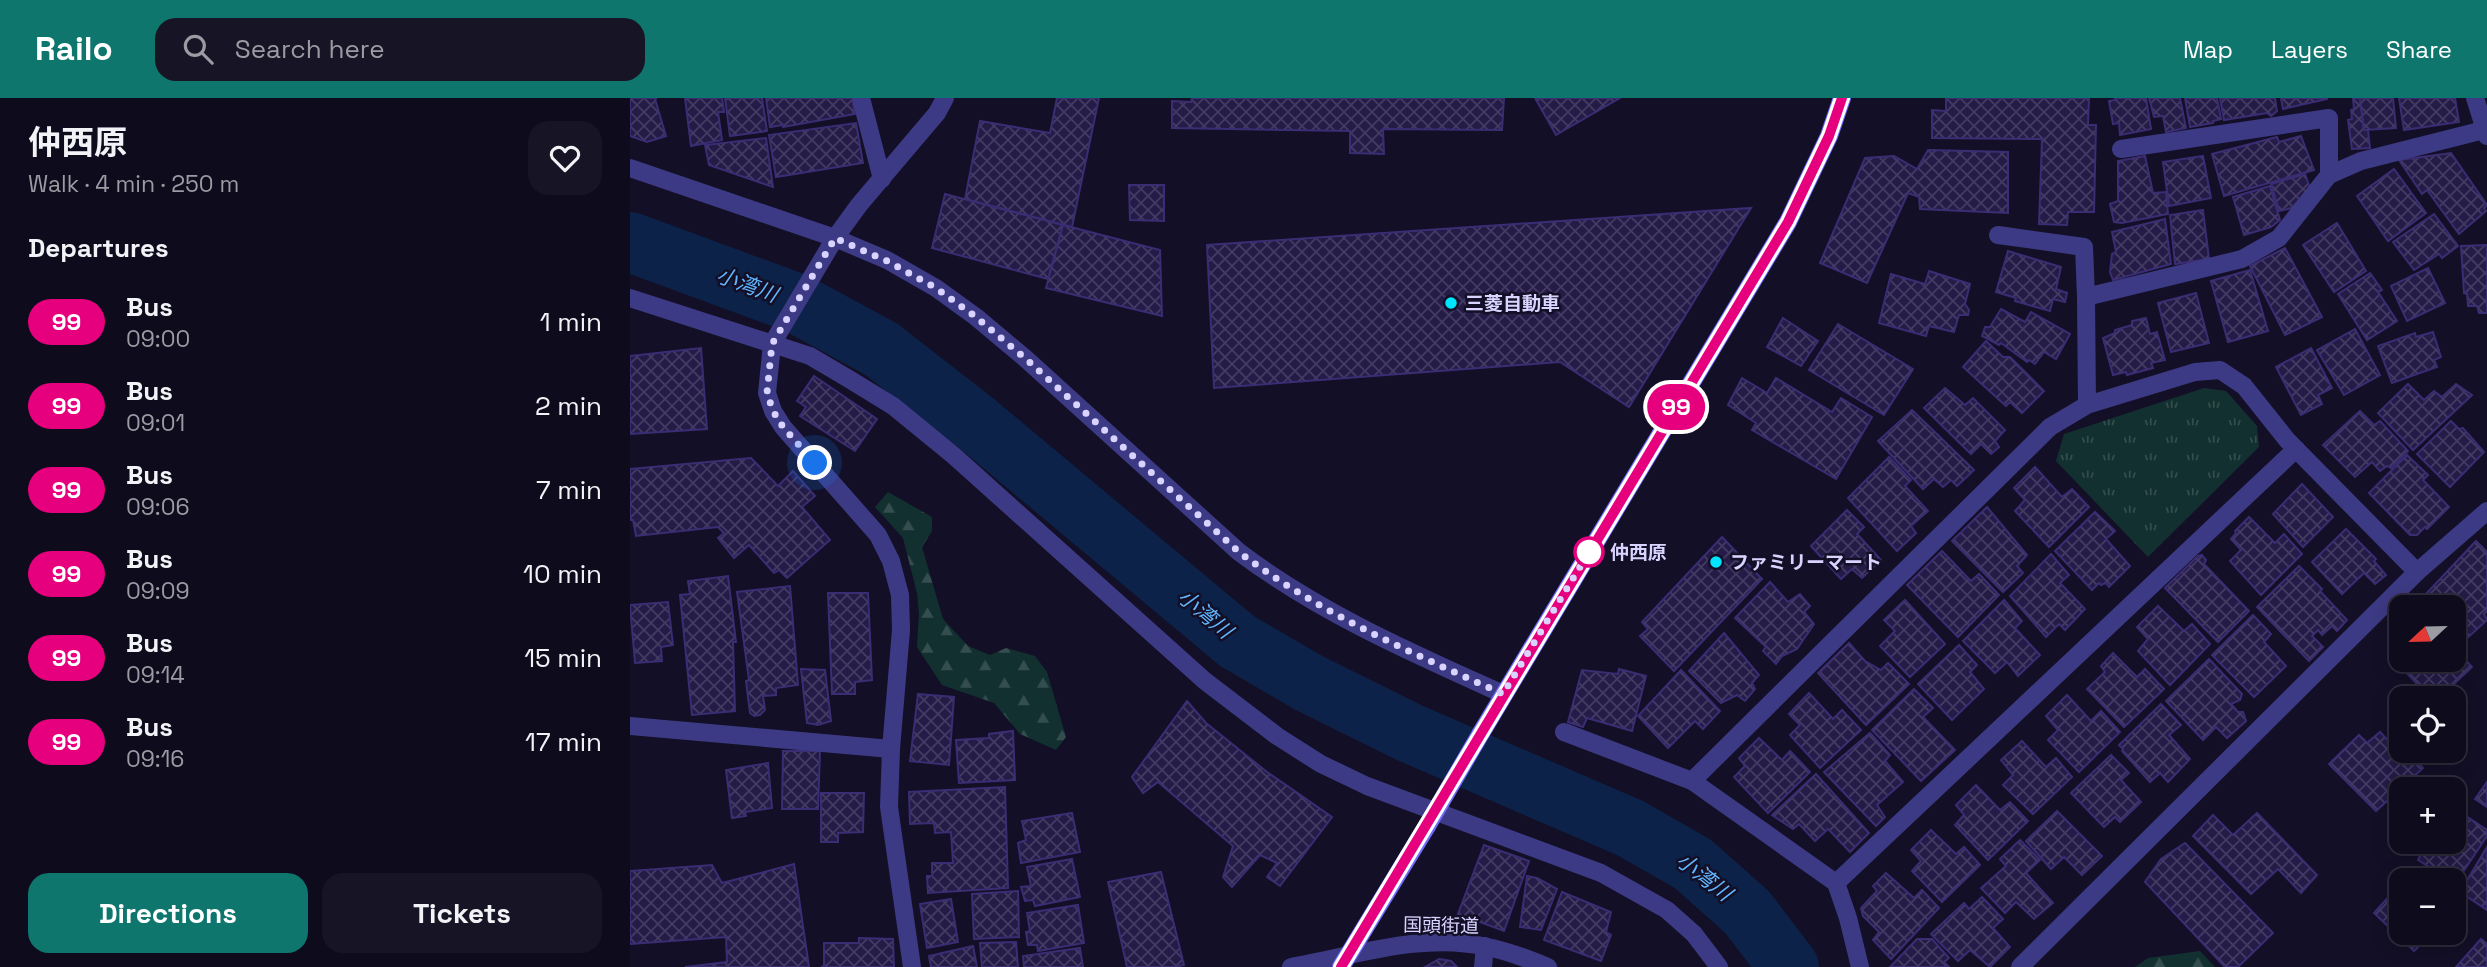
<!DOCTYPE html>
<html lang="en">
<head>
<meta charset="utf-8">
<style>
	body { margin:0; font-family:"Space Grotesk","Noto Sans JP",sans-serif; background:#171425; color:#f1f3f6; height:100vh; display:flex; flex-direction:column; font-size:26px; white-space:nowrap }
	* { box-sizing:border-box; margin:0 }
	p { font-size:23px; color:#9b9ba3 }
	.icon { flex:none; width:38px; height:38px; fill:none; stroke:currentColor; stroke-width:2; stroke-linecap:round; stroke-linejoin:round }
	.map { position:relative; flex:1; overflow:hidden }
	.drawer { display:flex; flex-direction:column; background:#0e0b1c; width:630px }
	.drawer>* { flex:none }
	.badge { padding:0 14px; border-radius:23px; font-size:24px; line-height:46px }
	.needle { width:46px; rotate:248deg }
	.tools { position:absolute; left:1759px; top:497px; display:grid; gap:14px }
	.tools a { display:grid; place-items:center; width:77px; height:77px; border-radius:14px; background:#0e0b1c; box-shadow:0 4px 18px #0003,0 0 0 2px #2e2b3b; font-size:35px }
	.you { position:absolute; width:35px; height:35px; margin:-18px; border:5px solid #fff; border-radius:50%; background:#1a73e8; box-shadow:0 0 0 10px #1a73e833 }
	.map>.badge { position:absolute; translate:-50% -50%; box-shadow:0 0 0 4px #fff }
	h2 { padding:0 28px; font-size:26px; line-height:63px }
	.round { display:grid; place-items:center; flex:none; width:74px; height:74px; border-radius:21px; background:#171425 }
	.head { display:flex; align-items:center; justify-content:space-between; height:119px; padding:0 28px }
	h1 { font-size:33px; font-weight:700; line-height:52px }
	.button { display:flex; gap:14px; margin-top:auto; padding:14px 28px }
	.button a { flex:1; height:80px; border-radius:21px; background:#0f766e; color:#fff; font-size:28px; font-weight:700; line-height:80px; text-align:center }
	.button a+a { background:#171425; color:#f1f3f6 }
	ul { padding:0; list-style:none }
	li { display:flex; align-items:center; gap:21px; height:84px; padding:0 28px }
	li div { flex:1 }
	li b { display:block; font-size:26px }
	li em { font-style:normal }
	li .badge { min-width:77px; font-weight:700; text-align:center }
	header { display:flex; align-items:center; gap:42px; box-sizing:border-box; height:98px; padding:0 35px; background:#0f766e; color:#fff }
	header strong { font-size:33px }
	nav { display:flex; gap:38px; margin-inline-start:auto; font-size:24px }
	.search { width:490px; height:63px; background:#171425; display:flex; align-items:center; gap:18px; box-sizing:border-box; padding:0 24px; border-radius:21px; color:#9b9ba3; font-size:26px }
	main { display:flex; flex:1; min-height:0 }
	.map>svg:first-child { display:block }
</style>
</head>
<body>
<header>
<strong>Railo</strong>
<div class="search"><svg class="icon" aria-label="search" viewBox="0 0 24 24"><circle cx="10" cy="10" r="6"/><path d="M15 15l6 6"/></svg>Search here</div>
<nav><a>Map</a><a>Layers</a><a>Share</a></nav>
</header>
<main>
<section class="drawer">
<div class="head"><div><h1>仲西原</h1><p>Walk · 4 min · 250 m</p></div><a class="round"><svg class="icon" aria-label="heart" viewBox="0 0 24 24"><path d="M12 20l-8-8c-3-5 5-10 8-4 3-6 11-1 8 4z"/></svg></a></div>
<h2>Departures</h2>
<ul>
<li><span class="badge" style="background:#e6007e;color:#fff">99</span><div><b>Bus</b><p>09:00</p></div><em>1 min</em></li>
<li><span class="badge" style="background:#e6007e;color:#fff">99</span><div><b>Bus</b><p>09:01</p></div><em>2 min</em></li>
<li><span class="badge" style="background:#e6007e;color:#fff">99</span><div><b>Bus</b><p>09:06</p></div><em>7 min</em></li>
<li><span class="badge" style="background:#e6007e;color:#fff">99</span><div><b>Bus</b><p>09:09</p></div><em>10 min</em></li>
<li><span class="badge" style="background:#e6007e;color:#fff">99</span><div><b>Bus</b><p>09:14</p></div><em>15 min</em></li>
<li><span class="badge" style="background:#e6007e;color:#fff">99</span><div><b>Bus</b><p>09:16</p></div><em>17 min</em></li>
</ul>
<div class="button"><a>Directions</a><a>Tickets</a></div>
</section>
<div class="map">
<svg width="1857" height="869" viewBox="0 0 1857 869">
	<defs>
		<pattern id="forest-firs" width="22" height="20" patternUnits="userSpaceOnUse" patternTransform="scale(1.75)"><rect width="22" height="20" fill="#12302f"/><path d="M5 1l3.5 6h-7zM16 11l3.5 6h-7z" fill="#344d4e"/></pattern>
		<pattern id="park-tufts" width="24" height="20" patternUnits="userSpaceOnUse" patternTransform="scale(1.75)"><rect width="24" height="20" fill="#12302f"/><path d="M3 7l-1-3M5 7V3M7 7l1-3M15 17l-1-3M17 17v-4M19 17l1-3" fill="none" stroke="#344d4e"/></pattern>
		<pattern id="building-cross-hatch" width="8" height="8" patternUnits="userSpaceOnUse" patternTransform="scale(1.75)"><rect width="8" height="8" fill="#241b47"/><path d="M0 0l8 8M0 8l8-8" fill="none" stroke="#433b63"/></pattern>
	</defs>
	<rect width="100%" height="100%" fill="#130f26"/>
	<g fill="url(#forest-firs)">
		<path d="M258 394 302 419V433L292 449 313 521 338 548 360 557 376 550 405 558 417 574 436 639 426 652 390 636 364 605 312 587 287 549 289 516 287 495 273 440 245 409Z"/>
		<path d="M1570 853 1585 869H1505L1518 860Z"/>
	</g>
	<path fill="url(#park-tufts)" d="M1574 290 1596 293 1627 328 1629 349 1518 459 1426 363 1434 336Z"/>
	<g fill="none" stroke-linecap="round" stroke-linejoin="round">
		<path stroke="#0c2248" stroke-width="60" d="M0 144 166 205 251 251 346 325 607 543 679 585 780 635 1000 730 1063 766 1117 814 1159 869"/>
	</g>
	<g fill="url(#building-cross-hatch)" stroke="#3b2d73" stroke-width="2">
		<path d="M0 0H27L25 1 36 38 17 44 0 38Z"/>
		<path d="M55 0H92L94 14H88L92 42 61 48Z"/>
		<path d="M95 0H132L137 33 100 38Z"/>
		<path d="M136 0H222L225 16 153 29V27L140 29Z"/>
		<path d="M427 0H469L442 129 335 101 350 23 420 35Z"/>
		<path d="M562 0H874L872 32 753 31 754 56 720 55V33L542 30V3L561 4Z"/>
		<path d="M905 0H990L926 37Z"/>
		<path d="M1316 0H1459L1458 27H1466L1464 114H1438L1437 127 1409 126 1412 41 1302 40V12L1316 13Z"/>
		<path d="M1485 0H1516L1521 31 1490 37 1489 25 1483 26 1479 3 1485 2Z"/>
		<path d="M1519 0H1550L1556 30 1536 34 1533 18 1524 19Z"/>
		<path d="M1555 0H1587L1591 21 1583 23V25L1560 29Z"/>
		<path d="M1590 0H1645L1647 13 1641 18 1637 15 1594 22Z"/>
		<path d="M1651 0H1697V1L1653 11Z"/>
		<path d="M1723 0H1730L1734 32H1738L1740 50 1722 51 1718 22 1722 21 1721 12 1724 11Z"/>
		<path d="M1730 0H1763L1766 30 1734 32Z"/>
		<path d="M1769 0H1825L1829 24 1774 32Z"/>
		<path d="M226 25 233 65 146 79 139 37Z"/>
		<path d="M1671 38 1684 72 1594 98 1582 56 1647 39 1649 44Z"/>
		<path d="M136 40 143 89 79 67 75 47Z"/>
		<path d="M1298 52 1378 54V115L1290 111 1289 99 1278 95 1237 185 1190 165 1235 60 1264 58 1287 71Z"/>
		<path d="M1821 55 1857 107 1854 110 1856 113 1829 136 1797 92 1792 96 1769 62Z"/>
		<path d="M1515 58 1523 95 1536 94 1538 116 1492 125 1484 124 1480 106 1488 103V63Z"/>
		<path d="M1573 58 1581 100 1539 108 1533 64Z"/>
		<path d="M1764 71 1796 115 1758 143 1727 98Z"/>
		<path d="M1675 76 1680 90 1662 110 1649 113 1641 86Z"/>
		<path d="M499 87H534V123L500 122Z"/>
		<path d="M1640 88 1650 122 1641 129 1614 137 1603 99Z"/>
		<path d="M315 96 433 127 418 181 302 150Z"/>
		<path d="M1121 110 999 309 930 264 584 290 577 147Z"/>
		<path d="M1573 112 1579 161 1545 166 1540 117Z"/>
		<path d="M1804 116 1828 148 1812 160 1809 156 1784 172 1763 144Z"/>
		<path d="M1535 121 1541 166 1483 182 1480 174 1482 156 1486 154 1482 134Z"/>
		<path d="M1707 125 1736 173 1704 194 1673 147Z"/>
		<path d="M433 127 530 152 532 218 416 190Z"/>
		<path d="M1857 147V215H1849L1847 208H1838L1837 196 1834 195 1831 148Z"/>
		<path d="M1655 150 1692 219 1655 237 1620 168Z"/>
		<path d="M1378 153 1431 169 1426 191 1437 195 1435 204 1423 201 1420 213 1385 203 1386 200 1366 194Z"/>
		<path d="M1798 170 1815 205 1777 223 1761 188Z"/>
		<path d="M1620 172 1638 233 1598 244 1581 183Z"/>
		<path d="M1299 173 1340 186 1335 206 1339 212 1338 217H1329L1324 234 1299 228 1296 238 1249 225 1261 176 1295 186Z"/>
		<path d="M1740 175 1752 192 1748 194 1767 223 1737 242 1708 196Z"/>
		<path d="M1566 195 1579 245 1541 254 1528 205Z"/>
		<path d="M1371 211 1395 224 1401 214 1440 236 1426 261 1414 254 1405 266 1399 262 1397 264 1371 245 1369 247 1352 238 1355 229H1360Z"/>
		<path d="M1153 220 1188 243 1171 268 1137 249Z"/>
		<path d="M1516 220 1520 236 1527 234 1535 262 1521 265 1523 270 1497 277 1496 274 1483 277 1473 240 1485 235V232L1502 227V223Z"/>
		<path d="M1208 226 1283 271 1254 317 1179 272Z"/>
		<path d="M1725 231 1750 277 1714 297 1687 252Z"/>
		<path d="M1803 234 1811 259 1804 262 1807 269 1762 285 1748 248 1785 235 1786 239Z"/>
		<path d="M1356 243 1373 259H1380L1414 293 1392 315 1380 304 1376 308 1333 269Z"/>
		<path d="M71 250 77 331 0 336V258Z"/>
		<path d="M1681 250 1702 290 1688 297 1692 306 1671 317 1646 269Z"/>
		<path d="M184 278 247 321 225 353 170 318 176 309 167 303Z"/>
		<path d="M1112 280 1137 295 1146 280 1202 314 1211 300 1242 319 1206 381 1122 332 1126 325 1098 307Z"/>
		<path d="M1778 286 1794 302 1804 293 1812 299 1826 286 1842 297 1783 352 1748 315Z"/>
		<path d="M1315 290 1335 307 1343 300 1375 332 1365 343 1369 349 1361 356 1351 346 1341 356 1294 310Z"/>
		<path d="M1282 312 1344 372 1327 388 1321 382 1313 389 1304 381 1293 391 1248 343Z"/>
		<path d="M1730 313 1744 327 1750 323 1778 353 1761 370 1757 368 1750 373 1742 364 1725 379 1693 347Z"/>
		<path d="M1821 323 1829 331 1833 330 1854 354 1820 389 1787 356Z"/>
		<path d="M1777 357 1798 377 1793 382 1819 409 1797 431 1795 429 1787 437H1780L1739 395Z"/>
		<path d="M1259 359 1281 382 1275 388 1298 413 1281 428 1286 435 1267 453 1218 400Z"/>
		<path d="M121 360 148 388 163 373 185 398 172 409 200 442 157 480 149 472 144 475 119 447 104 460 88 440 94 435 88 429 6 438 3 422H0V371Z"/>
		<path d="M1405 369 1432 399 1442 391 1459 409 1419 449 1385 413 1395 402 1384 390Z"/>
		<path d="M1672 386 1703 419 1673 449 1643 416Z"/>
		<path d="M1357 409 1397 457 1387 468 1393 475 1373 494 1322 443Z"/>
		<path d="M1217 412 1234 429 1227 436 1251 462 1232 480 1222 471 1211 481 1181 448Z"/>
		<path d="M1465 414 1485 433 1476 441 1500 468 1479 489 1476 485 1471 487 1469 485 1462 492 1425 453Z"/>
		<path d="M1619 419 1645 445 1654 436 1672 456 1631 497 1600 463 1611 452 1601 441 1606 435 1605 433Z"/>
		<path d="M1716 431 1746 461 1744 463 1756 477 1745 486 1734 475 1712 496 1682 464Z"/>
		<path d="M1092 439 1132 481 1044 573 1010 538 1018 531 1012 524Z"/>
		<path d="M1846 443 1857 454V513L1854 516 1857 522 1835 542 1824 530V509H1803L1793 499Z"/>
		<path d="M1312 453 1341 483 1349 476 1369 497 1328 539 1277 487Z"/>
		<path d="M1421 456 1439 477 1430 485 1455 511 1435 532 1429 526 1416 539 1380 498Z"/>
		<path d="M1572 457 1576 462 1574 466 1619 513 1588 544 1535 490 1568 458Z"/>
		<path d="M1669 468 1692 491 1690 493 1717 522 1707 533 1702 528 1692 537 1688 532 1682 538 1693 549 1679 563 1627 509Z"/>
		<path d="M98 478 106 544H103L105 613 62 617 50 497 60 496 58 483Z"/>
		<path d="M1140 484 1158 504 1170 496 1180 508 1174 514 1184 526 1167 551 1152 558 1146 566 1133 553 1136 549 1105 520Z"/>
		<path d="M160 488 168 587 146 590V597L133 598 135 612 130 617 124 618 120 615 116 583 119 582 107 494Z"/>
		<path d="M198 495H238L242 582 225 584V596H202Z"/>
		<path d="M1275 502 1315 546 1280 579 1250 548 1265 533 1254 522Z"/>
		<path d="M1374 502 1392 523 1385 530 1410 557 1388 578 1377 564 1365 575 1333 543Z"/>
		<path d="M38 504 43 547 31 549 32 563 5 565 0 507Z"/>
		<path d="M1528 508 1554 533 1562 526 1580 546 1540 587 1508 553 1518 541 1507 529Z"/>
		<path d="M1623 517 1641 536 1634 544 1656 568 1624 599 1582 557Z"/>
		<path d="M1094 535 1129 577 1122 585 1125 591 1115 603 1107 597 1091 605 1059 573Z"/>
		<path d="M1219 545 1235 563 1251 572 1258 565 1279 586 1236 627 1188 575Z"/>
		<path d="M1329 547 1347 567 1340 574 1354 591 1322 622 1288 586Z"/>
		<path d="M1824 550 1842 569 1809 600H1800L1762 559 1771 551V562H1824Z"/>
		<path d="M1483 555 1507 579 1515 571 1534 591 1494 629 1457 591 1475 574 1471 568Z"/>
		<path d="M1579 561 1612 596 1610 602 1601 606 1608 614H1613L1616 623 1597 640 1586 629 1573 642 1536 603Z"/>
		<path d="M171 571 195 572 201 623 188 627 177 625Z"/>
		<path d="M989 571 1016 578 1002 633 957 620 953 629 938 624 952 572 988 576Z"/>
		<path d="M1051 572 1090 613 1073 631 1065 623 1038 650 1008 618Z"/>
		<path d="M1284 591 1303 610 1293 619 1325 652 1291 683 1242 632Z"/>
		<path d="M1179 595 1203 621 1212 612 1231 632 1190 670 1160 637 1170 627 1159 616Z"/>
		<path d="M288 596 324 599 319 667 280 663Z"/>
		<path d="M1437 597 1461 623 1471 613 1490 634 1449 674 1418 642 1428 632 1416 618Z"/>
		<path d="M557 603 576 625 637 674 702 719 650 788 637 779 647 765 630 757 602 789 593 779 603 748 528 684 513 695 502 679Z"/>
		<path d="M1531 606 1551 627 1539 637 1560 661 1538 684 1530 675 1520 684 1492 653 1493 651 1489 647Z"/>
		<path d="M383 633 385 682 329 685 326 642 359 640V636Z"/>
		<path d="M1750 634 1766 651 1771 646V653H1777L1793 670 1746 713 1699 666 1729 637 1737 645Z"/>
		<path d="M1240 635 1260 657 1255 663 1273 684 1247 707 1255 719 1246 728 1194 674Z"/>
		<path d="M1129 640 1152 662 1160 653 1180 674 1138 715 1104 679 1115 668 1109 660Z"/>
		<path d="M1392 643 1416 669 1426 660 1442 679 1403 716 1373 687 1383 677 1371 662Z"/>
		<path d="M153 653H190L188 711H152Z"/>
		<path d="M1481 657 1499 675 1491 682 1511 704 1490 724 1485 719 1474 729 1441 695Z"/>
		<path d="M138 665 142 710 115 714 116 718 102 720 96 672Z"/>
		<path d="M1186 676 1239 735 1220 754 1198 731 1185 743 1169 726 1163 731 1142 717Z"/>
		<path d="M1857 684V709L1845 701Z"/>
		<path d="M1346 687 1370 712 1380 704 1398 723 1358 762 1325 727 1334 717 1326 707Z"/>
		<path d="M375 689 378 790 298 795 297 778H302V765H323L321 734 305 735 304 725 280 726 279 694Z"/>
		<path d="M191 695H234L233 734 208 735V744H191Z"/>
		<path d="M1824 710 1857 732V738L1825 786 1824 782H1819L1788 762 1797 744H1824Z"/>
		<path d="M1427 713 1472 758 1452 777 1434 759 1421 771 1396 743Z"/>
		<path d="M442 715 450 754 391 765 388 745 396 742 392 723Z"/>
		<path d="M1627 715 1687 777 1671 795 1648 771 1621 796 1563 738 1583 717 1603 737Z"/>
		<path d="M1301 732 1326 756 1334 749 1350 767 1312 804 1282 773 1291 763 1281 752Z"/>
		<path d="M1390 742 1410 762 1396 775 1423 805 1404 821 1386 804 1375 815 1351 790 1376 768 1370 761Z"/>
		<path d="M1555 745 1643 835 1608 869H1595L1515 784 1531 761Z"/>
		<path d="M854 747 899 763 874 833 828 816Z"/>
		<path d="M1857 749V812L1830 794Z"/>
		<path d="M442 761 450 799 405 808 403 802 395 803 391 789 401 788 397 769Z"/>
		<path d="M164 766 179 869H55L97 864 96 839 0 846V773L82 767 92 785Z"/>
		<path d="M531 774 554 867 544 869H497L478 784Z"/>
		<path d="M1256 775 1284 800 1292 792 1309 810 1261 861 1243 842 1249 834 1233 818 1231 810 1247 793 1243 788Z"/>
		<path d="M897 778 907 780 927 791 911 832 890 829Z"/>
		<path d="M1771 785V835H1824V811L1835 822 1813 847 1800 837 1784 853 1744 815Z"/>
		<path d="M388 793 389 839 344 841 342 796Z"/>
		<path d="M932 794 981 814 976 834 981 837 971 863 914 842Z"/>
		<path d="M1352 799 1373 821 1363 830 1380 849 1360 869 1340 852 1328 863 1301 836 1334 805 1339 811Z"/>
		<path d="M321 801 328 844 297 850 290 806Z"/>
		<path d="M448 807 454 845 408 853 407 847H398L396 834 400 833 397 815Z"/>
		<path d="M229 840 263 841 264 869H191L194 868V845H229Z"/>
		<path d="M1287 841H1302L1319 860 1314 864 1319 869H1260Z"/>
		<path d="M1851 841 1857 846V869H1826Z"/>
		<path d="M386 844 388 869H352L350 845Z"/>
		<path d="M343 848 347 869H301L299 858Z"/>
		<path d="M450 850 453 869H394L393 858Z"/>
		<path d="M809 861 821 863 827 869H795Z"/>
	</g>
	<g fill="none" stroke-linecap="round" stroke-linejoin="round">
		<g stroke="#3d3a85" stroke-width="18">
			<path d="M231 0 252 81"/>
			<path d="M1845 0 1857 38"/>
			<path d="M0 70 205 140 257 162 306 190 346 219 396 261 609 454C690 515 782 555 873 596"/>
			<path d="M1699 77 1731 63 1854 32"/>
			<path d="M1368 137 1454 149 1456 199"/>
			<path d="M0 200 180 258 219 281 263 308 323 357 575 583 647 638 691 666 737 688 971 775 1037 812 1064 836 1089 869"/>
			<path d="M1457 307 1456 199 1612 161 1649 140 1699 77V20L1491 51"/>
			<path d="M1787 474 1857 413"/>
			<path d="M0 628 261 651"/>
			<path d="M934 634 1062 683 1206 785 1218 820 1230 869"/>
			<path d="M1062 683 1420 329 1457 307 1565 274 1590 272 1614 288 1657 342 1787 474 1390 869"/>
			<path d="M1206 785 1666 351"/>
			<path d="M282 869 259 709 261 651 271 532 270 497 261 463 248 437 153 329 143 313 137 295 142 246 205 140 229 107 307 15 315 0"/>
			<path d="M661 869C725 858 791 834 857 849 878 853 898 861 918 869"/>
			<path d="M853 869 855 848"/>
		</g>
		<g stroke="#6f6bff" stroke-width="18">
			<path d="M851 635 1158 124 1199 38 1212 0"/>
			<path d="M711 869 797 728"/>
		</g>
		<path stroke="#6f6bff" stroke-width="18" d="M797 728 851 635"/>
	</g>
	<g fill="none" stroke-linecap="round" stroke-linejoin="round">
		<g stroke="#fff" stroke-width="16">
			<path id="line" d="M711 869 1158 124 1199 38 1212 0"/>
		</g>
		<use href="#line" stroke="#e6007e" stroke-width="10"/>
		<path stroke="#d9d4ff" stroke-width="7" stroke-dasharray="0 12.6" d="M185 365 153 329 143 313 137 295 142 246 205 140 257 163 306 190 346 219 396 261 609 454C689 515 782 555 873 596L959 454"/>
	</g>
	<g fill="#00e5ff" stroke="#130f26" stroke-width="2.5">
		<circle cx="821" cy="205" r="7"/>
		<circle cx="1086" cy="464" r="7"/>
	</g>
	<circle fill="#fff" stroke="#e6007e" stroke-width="3.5" cx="959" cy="454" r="14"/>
	<g text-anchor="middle" stroke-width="5" stroke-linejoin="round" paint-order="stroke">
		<g font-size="19" font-weight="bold" fill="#d9d4ff" stroke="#130f26" text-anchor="start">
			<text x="835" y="212">三菱自動車</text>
			<text x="1100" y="471">ファミリーマート</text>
		</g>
		<g font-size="19" font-weight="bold" fill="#d9d4ff" stroke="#130f26" text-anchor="start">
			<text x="980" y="461">仲西原</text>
		</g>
		<g font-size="19" fill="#d9d4ff" stroke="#130f26">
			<text transform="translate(811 827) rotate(1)" y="7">国頭街道</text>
		</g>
		<g font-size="21" font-style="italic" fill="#62b6ff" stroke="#130f26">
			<text transform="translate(117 187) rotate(20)" y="7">小湾川</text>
			<text transform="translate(575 516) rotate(40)" y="7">小湾川</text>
			<text transform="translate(1074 779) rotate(38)" y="7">小湾川</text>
		</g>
	</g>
</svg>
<div class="tools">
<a><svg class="needle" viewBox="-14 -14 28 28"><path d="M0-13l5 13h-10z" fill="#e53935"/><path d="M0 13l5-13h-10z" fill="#9b9ba3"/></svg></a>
<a><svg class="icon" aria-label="locate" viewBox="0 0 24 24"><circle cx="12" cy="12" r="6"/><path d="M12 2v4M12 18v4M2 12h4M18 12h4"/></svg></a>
<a>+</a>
<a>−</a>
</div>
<div class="you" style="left:185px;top:365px"></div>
<b class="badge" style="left:1046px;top:309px;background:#e6007e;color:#fff">99</b>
</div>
</main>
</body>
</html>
